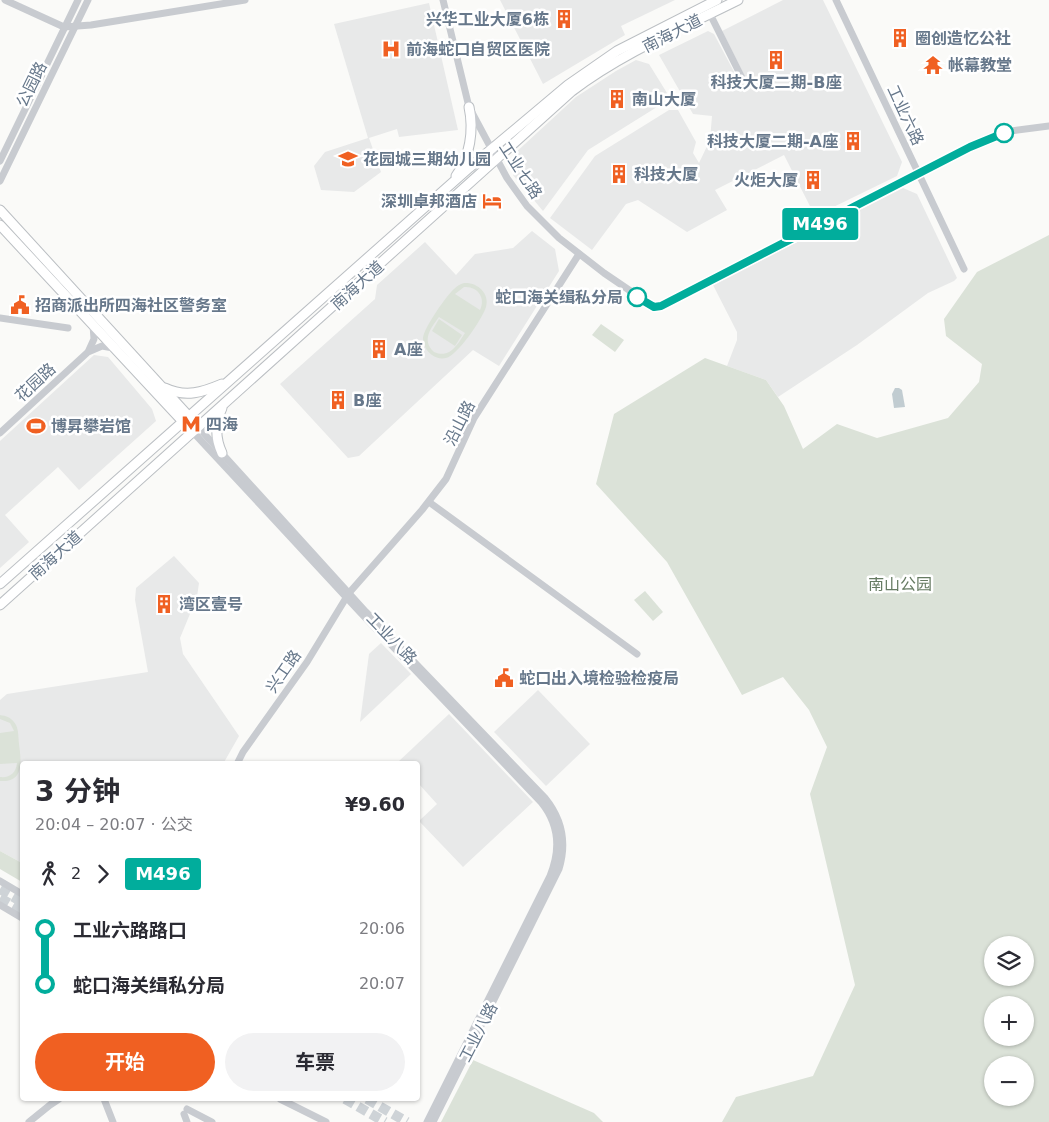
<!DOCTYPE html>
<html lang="zh">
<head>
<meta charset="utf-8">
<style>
	body { margin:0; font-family:"DejaVu Sans","Noto Sans SC",sans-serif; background:#f2f2f3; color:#2b2b33; height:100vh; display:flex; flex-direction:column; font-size:19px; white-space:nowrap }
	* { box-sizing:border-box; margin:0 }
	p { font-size:16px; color:#7c7c81 }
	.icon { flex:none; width:28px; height:28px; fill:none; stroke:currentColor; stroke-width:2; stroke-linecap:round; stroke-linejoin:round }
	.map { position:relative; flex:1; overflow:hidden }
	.panel { position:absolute; left:20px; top:761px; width:400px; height:340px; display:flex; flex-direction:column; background:#fff; border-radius:5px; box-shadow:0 1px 4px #0004 }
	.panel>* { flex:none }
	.badge { padding:0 10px; border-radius:4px; font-size:18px; line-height:32px }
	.buttons { position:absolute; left:984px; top:936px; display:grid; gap:10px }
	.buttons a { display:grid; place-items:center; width:50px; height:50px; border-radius:50%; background:#fff; box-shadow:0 1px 4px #0004; font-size:25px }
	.map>.badge { position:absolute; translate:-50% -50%; box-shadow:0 0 0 2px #fff }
	.legs { display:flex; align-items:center; gap:8px; height:55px; padding:0 15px; font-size:16px }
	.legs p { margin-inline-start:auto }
	.overview { display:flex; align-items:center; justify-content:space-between; height:85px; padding:0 15px }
	h1 { font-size:28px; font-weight:700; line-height:38px }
	.primary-button { display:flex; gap:10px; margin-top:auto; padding:10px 15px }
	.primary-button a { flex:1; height:58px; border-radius:30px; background:#f06022; color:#fff; font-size:20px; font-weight:700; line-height:58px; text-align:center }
	.primary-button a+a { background:#f2f2f3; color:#2b2b33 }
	ul { padding:0 15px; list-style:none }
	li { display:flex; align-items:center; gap:18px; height:55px; font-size:19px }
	li i { display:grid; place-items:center; width:8px; height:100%; margin:0 6px; background:currentColor }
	li i::after { content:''; width:12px; height:12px; margin:-6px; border:4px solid; border-radius:50%; background:#fff }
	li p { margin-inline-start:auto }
	li:first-child i { background:linear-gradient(#0000 50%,currentColor 0) }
	li:last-child i { background:linear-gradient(currentColor 50%,#0000 0) }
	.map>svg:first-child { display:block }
</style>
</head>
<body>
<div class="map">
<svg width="1049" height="1122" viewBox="0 0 1049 1122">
	<rect width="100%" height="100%" fill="#fafaf8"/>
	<g fill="#e8e9e9">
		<path d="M500 0H675L621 26 625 35 543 84Z"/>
		<path d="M783 0H823L902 162 897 176 815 216 784 155 715 190 727 210 687 232 638 200 626 204 592 250 550 218 595 156 669 110H678L696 142 693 153 699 163 710 140 712 116 693 114 659 55 708 31 714 34 740 83 746 79 722 31Z"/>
		<path d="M429 3 458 130 399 137 397 129 369 138 381 172 354 192 321 190 314 166 325 152 368 138 334 24Z"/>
		<path d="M636 60 649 64 667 93 665 102 588 150 543 211 513 175V155L576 97 616 71Z"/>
		<path d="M903 188 917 194 957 278 954 281 928 293 857 345 778 397 766 380 727 366 737 340V332L713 285Z"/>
		<path d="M532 231 555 249 559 271 499 366 473 350 359 456 348 458 280 384 375 299 377 285 425 242 456 275 475 254 513 248Z"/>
		<path d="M94 355 108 357 152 409 156 421 79 490 58 467 5 515 29 542 0 568V441Z"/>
		<path d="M174 556 199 583 197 597 180 638 183 654 239 736 223 764H22V863L0 851V700L7 694 148 672 135 600 136 588Z"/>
		<path d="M381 643 411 674 360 722 369 654Z"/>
		<path d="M538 690 590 744 546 786 494 732Z"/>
		<path d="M449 714 533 802 463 867 419 821 437 804 418 783V764H399L398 762Z"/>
	</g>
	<g fill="#dbe2d8" fill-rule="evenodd">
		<path d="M1049 235V1122H722L736 1097 813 1076 855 985 810 794 827 747 809 710 783 677 742 695 667 562 596 484 614 414 705 358 766 380 784 406 803 449 837 424 877 438 948 418 979 382 982 364 946 336 944 319 977 272ZM992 945H1025V978H992ZM992 1005H1025V1038H992ZM992 1065H1025V1098H992Z"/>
		<path d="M464 283C477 282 490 293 486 307 483 318 457 356 446 358 441 359 436 358 432 355 426 351 423 344 423 338 424 328 446 296 454 289 457 286 460 284 464 283ZM464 287C478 286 486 298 480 310L455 294ZM439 317 465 333C457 345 450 359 434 352 421 340 431 328 439 317Z"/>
		<path d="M439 319 462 335 455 346 432 331Z"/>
		<path d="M601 324 624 340 615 352 592 335Z"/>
		<path d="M645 591 663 612 653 621 634 600Z"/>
		<path d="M0 715C6 716 10 717 14 722 19 728 18 736 19 744 21 760 25 783 0 781V777C10 778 16 773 17 763L0 764V733L14 731 10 723 0 719Z"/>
		<path d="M0 851 22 863V882L0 869Z"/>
		<path d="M473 1060 594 1113 603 1122H441Z"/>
	</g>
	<path fill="#c1ccd1" d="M895 388H899L902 390 905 407 894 408 892 394Z"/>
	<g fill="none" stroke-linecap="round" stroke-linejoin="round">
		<g stroke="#ced3d7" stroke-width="10" stroke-dasharray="10 5" stroke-linecap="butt">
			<path d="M0 889 22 902"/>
			<path d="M0 898 22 911"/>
			<path d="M345 1099 385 1122"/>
			<path d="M367 1099 407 1122"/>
		</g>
		<g stroke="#bbbfc3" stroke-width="11">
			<g id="major">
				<path d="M456 176C470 157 474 130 469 107"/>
				<path d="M0 210 193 421"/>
				<path d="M0 225 187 426"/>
				<path d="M165 388C186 398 203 392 222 384"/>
				<path d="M222 408C215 423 215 438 222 453"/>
				<path d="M0 584 469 168 568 85 617 51 717 0"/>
				<path d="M0 605 572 91C622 53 682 28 738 0"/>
			</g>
		</g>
		<g stroke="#c8cbd0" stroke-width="7">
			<path d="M5 0 64 27 91 25 245 0"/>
			<path d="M443 0 469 107 507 178 527 206 559 238 604 273 654 307 661 306 984 140 1011 131 1049 126"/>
			<path d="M836 0 964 269"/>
			<path d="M710 14 742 78"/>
			<path d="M0 161 78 0"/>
			<path d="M0 181 88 0"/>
			<path d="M0 318 68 328"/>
			<path d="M89 350 94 339 93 325"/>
			<path d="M198 427 366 612 545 798C562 819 567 843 559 869L433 1122"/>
			<path d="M193 432 360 612 541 802C559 824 561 849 550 876L427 1122"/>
			<path d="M0 433 88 352 102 346 113 348"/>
			<path d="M429 502 637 654"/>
			<path d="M237 764 243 752 307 662 349 593 422 510 446 479 474 418 579 254"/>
			<path d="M0 881 22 894"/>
			<path d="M0 905 22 918"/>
			<path d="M104 1099 113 1122"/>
			<path d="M280 1099 326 1122"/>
			<path d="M187 1109 212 1122"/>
			<path d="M184 1114 187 1122"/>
			<path d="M29 1122 50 1105 59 1099"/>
		</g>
		<use href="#major" stroke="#fff" stroke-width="9"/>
	</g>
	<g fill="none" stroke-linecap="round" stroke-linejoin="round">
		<g stroke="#fff" stroke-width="11">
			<path id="line-1" d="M637 297 654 307 661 306 970 147 1004 133"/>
		</g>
		<use href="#line-1" stroke="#01ad9c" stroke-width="8"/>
	</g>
	<defs>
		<g id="building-bare" transform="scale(1.5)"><path d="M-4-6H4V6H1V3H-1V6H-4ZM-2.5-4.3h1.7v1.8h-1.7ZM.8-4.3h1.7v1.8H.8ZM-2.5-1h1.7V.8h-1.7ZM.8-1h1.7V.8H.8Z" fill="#f06022" stroke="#fff" stroke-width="2.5" paint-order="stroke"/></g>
		<g id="hospital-bare" transform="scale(1.5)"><path d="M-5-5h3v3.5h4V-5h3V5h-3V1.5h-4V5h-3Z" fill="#f06022" stroke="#fff" stroke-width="2.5" paint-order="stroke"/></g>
		<g id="temple-bare" transform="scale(1.5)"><path d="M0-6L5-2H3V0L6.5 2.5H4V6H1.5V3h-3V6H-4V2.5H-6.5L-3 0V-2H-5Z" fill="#f06022" stroke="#fff" stroke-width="2.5" paint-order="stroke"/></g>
		<g id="school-bare" transform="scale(1.5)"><path d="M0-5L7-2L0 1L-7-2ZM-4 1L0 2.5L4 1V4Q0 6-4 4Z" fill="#f06022" stroke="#fff" stroke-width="2.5" paint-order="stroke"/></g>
		<g id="hotel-bare" transform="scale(1.5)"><path d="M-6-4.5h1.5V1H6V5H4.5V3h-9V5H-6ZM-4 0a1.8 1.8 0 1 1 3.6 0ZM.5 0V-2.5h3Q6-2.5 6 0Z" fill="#f06022" stroke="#fff" stroke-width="2.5" paint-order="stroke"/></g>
		<g id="civic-bare" transform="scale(1.5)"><path d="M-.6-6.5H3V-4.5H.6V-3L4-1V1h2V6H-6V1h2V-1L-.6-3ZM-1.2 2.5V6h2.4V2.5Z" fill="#f06022" stroke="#fff" stroke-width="2.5" paint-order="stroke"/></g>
		<g id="metro-bare" transform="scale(1.5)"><path d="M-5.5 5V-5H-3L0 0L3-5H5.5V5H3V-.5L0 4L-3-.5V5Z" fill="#f06022" stroke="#fff" stroke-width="2.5" paint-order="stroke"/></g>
		<g id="stadium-bare" transform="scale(1.5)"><path d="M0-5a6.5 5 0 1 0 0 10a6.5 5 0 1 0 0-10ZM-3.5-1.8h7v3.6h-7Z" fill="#f06022" stroke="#fff" stroke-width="2.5" paint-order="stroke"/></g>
	</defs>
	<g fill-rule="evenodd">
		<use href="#building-bare" x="564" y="19"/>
		<use href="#building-bare" x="900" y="38"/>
		<use href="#hospital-bare" x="391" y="49"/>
		<use href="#building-bare" x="776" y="60"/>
		<use href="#temple-bare" x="933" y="65"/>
		<use href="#building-bare" x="617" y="99"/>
		<use href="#building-bare" x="853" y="141"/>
		<use href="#school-bare" x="348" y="159"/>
		<use href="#building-bare" x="619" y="174"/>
		<use href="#building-bare" x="813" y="180"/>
		<use href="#hotel-bare" x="492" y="201"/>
		<use href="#civic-bare" x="20" y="305"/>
		<use href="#building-bare" x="379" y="349"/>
		<use href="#building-bare" x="338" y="400"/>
		<use href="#metro-bare" x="191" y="424"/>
		<use href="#stadium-bare" x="36" y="426"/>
		<use href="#building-bare" x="164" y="604"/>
		<use href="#civic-bare" x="504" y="678"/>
	</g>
	<g fill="#fff" stroke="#01ad9c" stroke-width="2.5">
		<circle cx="1004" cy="133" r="9"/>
		<circle cx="637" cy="297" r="9"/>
	</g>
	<g text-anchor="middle" stroke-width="5" stroke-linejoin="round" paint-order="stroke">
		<g font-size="16" font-weight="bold" fill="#67788b" stroke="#fff" text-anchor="start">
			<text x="549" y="25" text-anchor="end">兴华工业大厦6栋</text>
			<text x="915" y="44">圈创造忆公社</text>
			<text x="406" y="55">前海蛇口自贸区医院</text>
			<text x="948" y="71">帐幕教堂</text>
			<text x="776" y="88" text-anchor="middle">科技大厦二期-B座</text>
			<text x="632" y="105">南山大厦</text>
			<text x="838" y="147" text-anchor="end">科技大厦二期-A座</text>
			<text x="363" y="165">花园城三期幼儿园</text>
			<text x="634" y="180">科技大厦</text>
			<text x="798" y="186" text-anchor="end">火炬大厦</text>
			<text x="477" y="207" text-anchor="end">深圳卓邦酒店</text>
			<text x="35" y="311">招商派出所四海社区警务室</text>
			<text x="394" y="355">A座</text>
			<text x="353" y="406">B座</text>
			<text x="206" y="430">四海</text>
			<text x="51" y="432">博昇攀岩馆</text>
			<text x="179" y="610">湾区壹号</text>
			<text x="519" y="684">蛇口出入境检验检疫局</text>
		</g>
		<g font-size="16" fill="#67788b" stroke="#fff">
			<text transform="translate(672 33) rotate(-27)" y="6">南海大道</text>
			<text transform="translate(31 84) rotate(-64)" y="6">公园路</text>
			<text transform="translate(906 115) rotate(65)" y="6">工业六路</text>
			<text transform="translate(521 170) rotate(57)" y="6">工业七路</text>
			<text transform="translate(357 285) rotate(-42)" y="6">南海大道</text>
			<text transform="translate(35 382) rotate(-43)" y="6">花园路</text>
			<text transform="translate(459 423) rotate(-63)" y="6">沿山路</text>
			<text transform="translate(55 555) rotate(-42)" y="6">南海大道</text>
			<text transform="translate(392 638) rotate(46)" y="6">工业八路</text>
			<text transform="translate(283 671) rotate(-55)" y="6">兴工路</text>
			<text transform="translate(478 1032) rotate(-63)" y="6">工业八路</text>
		</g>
		<g font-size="16" font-weight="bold" fill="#67788b" stroke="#fff" text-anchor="end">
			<text x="623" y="303">蛇口海关缉私分局</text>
		</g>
		<g font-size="16" fill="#667b62" stroke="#fff">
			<text x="900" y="590">南山公园</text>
		</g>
	</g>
</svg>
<div class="buttons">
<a><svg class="icon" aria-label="layers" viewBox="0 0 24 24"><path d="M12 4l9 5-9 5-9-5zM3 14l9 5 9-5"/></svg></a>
<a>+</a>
<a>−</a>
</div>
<b class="badge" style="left:820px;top:224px;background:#01ad9c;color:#fff">M496</b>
<section class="panel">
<div class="overview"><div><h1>3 分钟</h1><p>20:04 – 20:07 · 公交</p></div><b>¥9.60</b></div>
<div class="legs"><svg class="icon" aria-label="walk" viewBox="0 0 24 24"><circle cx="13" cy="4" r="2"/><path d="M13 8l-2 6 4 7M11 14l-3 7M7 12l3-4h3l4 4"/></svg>2<svg class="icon" aria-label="forward" viewBox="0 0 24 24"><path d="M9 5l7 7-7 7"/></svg><b class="badge" style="background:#01ad9c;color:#fff">M496</b></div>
<ul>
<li><i style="color:#01ad9c"></i><b>工业六路路口</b><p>20:06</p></li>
<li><i style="color:#01ad9c"></i><b>蛇口海关缉私分局</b><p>20:07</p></li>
</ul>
<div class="primary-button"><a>开始</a><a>车票</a></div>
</section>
</div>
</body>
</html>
